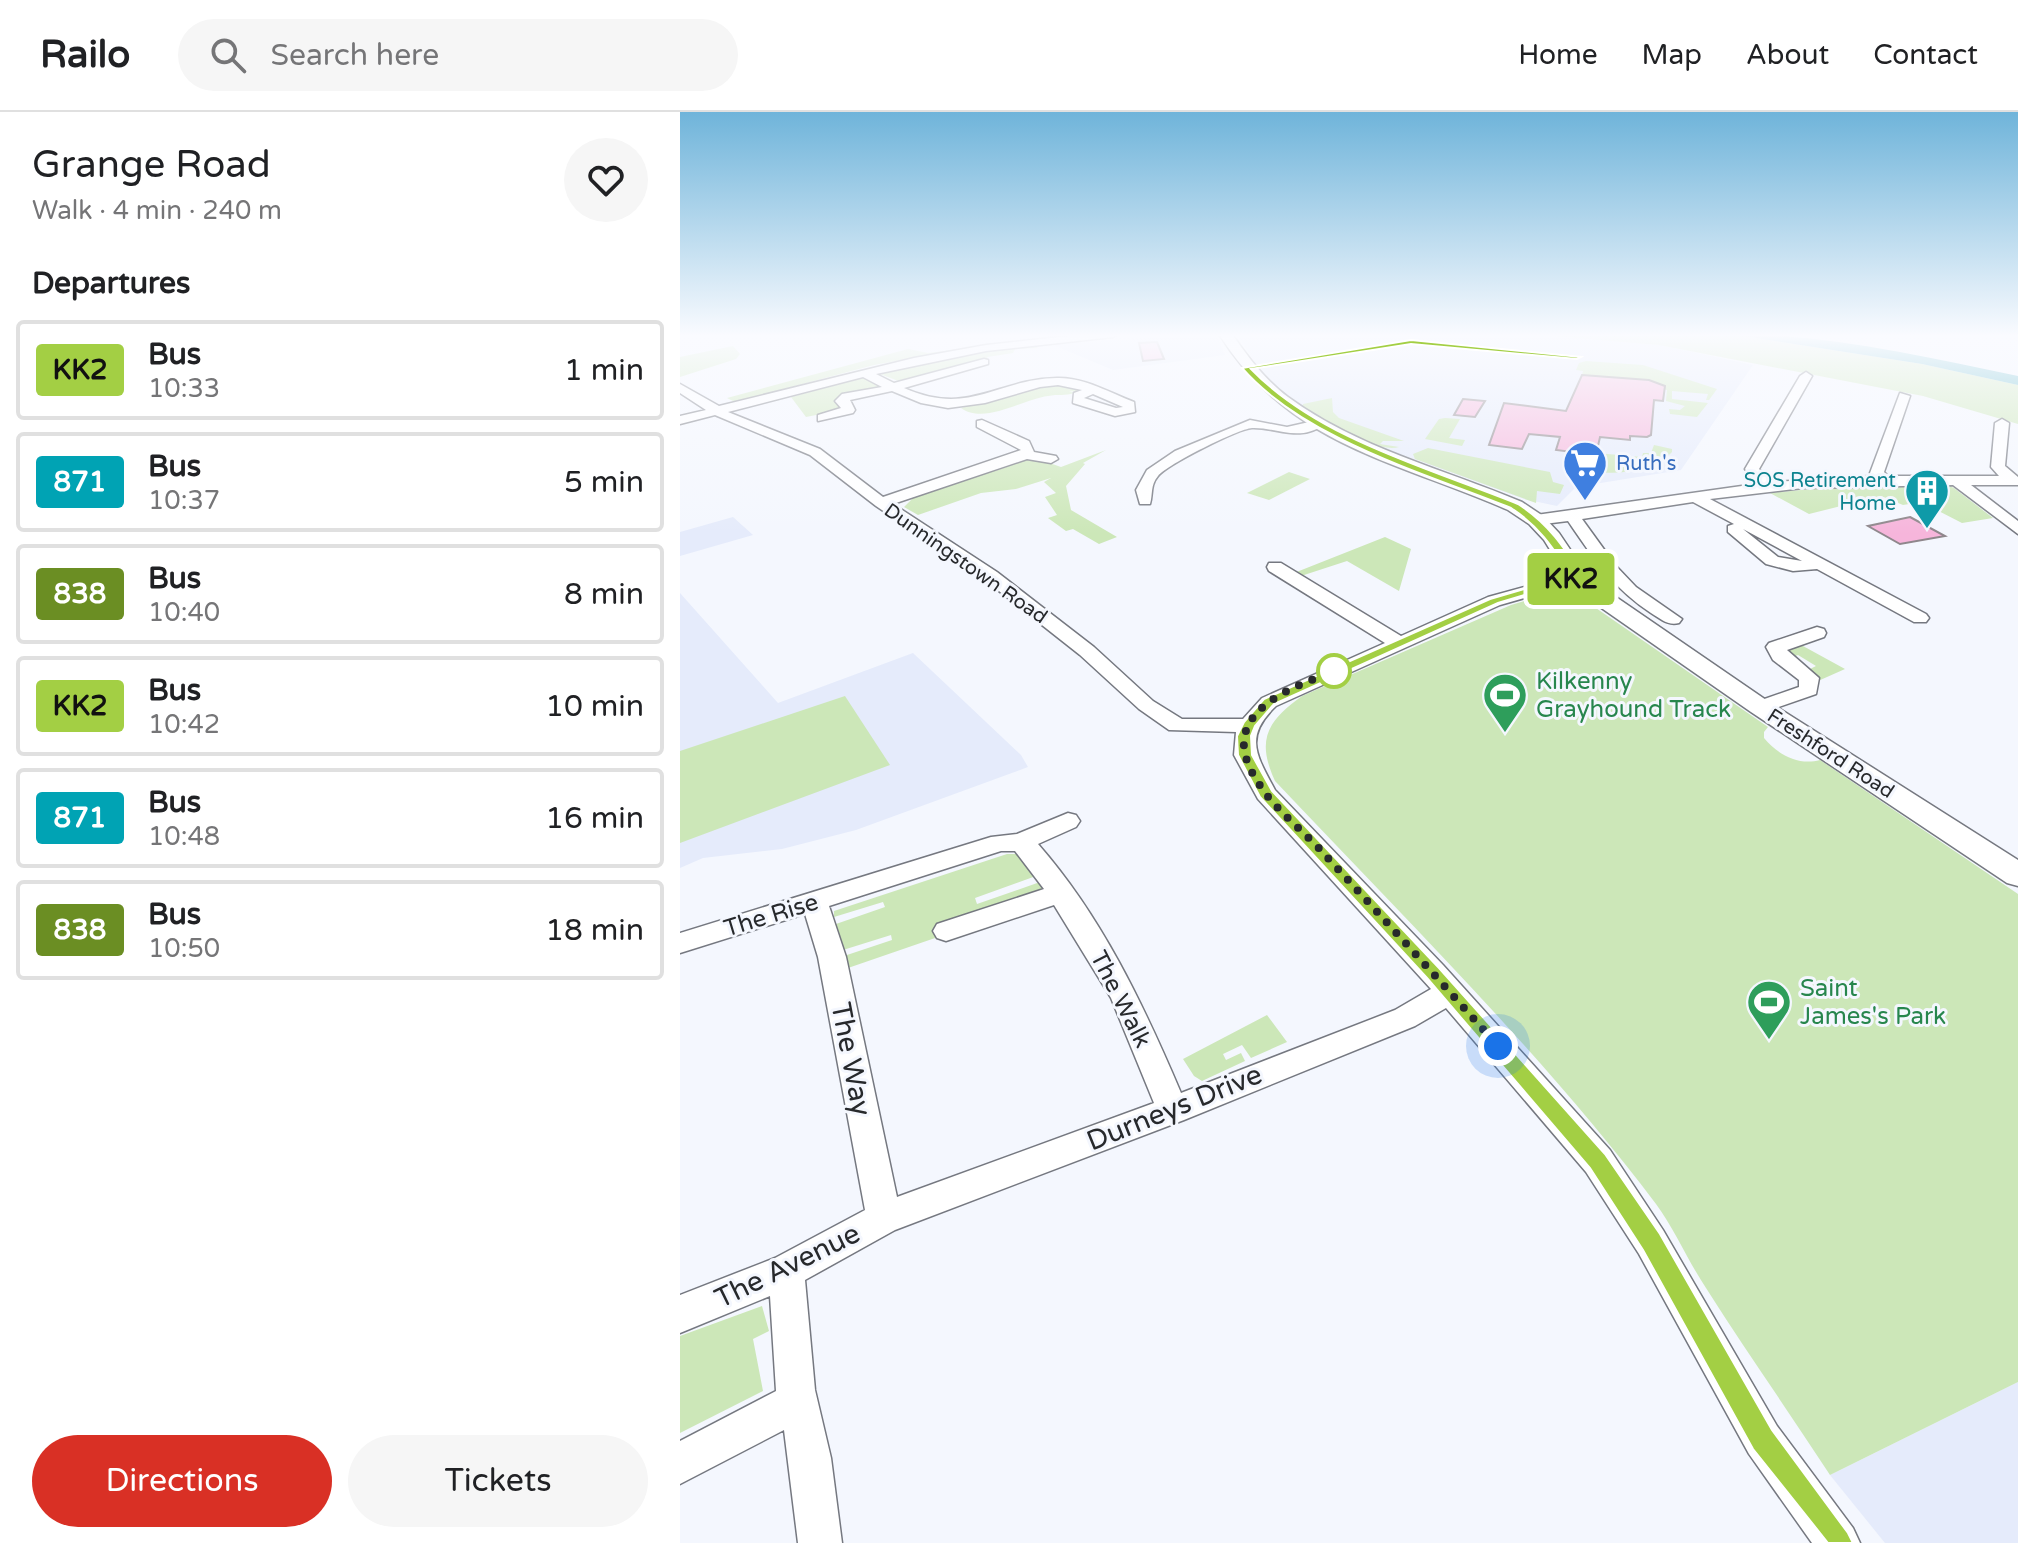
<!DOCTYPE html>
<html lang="en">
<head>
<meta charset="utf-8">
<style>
	body { margin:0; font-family:"Varela Round",sans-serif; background:#f6f6f6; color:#202124; height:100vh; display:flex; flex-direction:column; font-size:30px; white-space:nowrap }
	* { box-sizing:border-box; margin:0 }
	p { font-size:26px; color:#757577 }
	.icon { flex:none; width:44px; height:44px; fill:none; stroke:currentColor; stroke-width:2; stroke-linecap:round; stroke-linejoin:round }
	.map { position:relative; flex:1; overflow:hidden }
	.details { display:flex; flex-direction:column; background:#fff; width:680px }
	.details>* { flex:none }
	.badge { padding:0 16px; border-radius:6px; font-size:28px; line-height:52px }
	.you { position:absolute; width:40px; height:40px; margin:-20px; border:6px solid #fff; border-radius:50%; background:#1a73e8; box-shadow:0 0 0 12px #1a73e833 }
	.map>.badge { position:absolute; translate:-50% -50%; box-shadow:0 0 0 4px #fff }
	h2 { padding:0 32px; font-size:30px; line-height:72px }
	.round { display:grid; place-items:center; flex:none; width:84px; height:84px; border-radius:42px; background:#f6f6f6 }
	.headline { display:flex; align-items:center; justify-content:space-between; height:136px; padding:0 32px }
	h1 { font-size:38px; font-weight:600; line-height:60px }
	.primary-button { display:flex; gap:16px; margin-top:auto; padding:16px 32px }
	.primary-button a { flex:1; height:92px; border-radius:48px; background:#d93025; color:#fff; font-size:32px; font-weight:600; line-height:92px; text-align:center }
	.primary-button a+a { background:#f6f6f6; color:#202124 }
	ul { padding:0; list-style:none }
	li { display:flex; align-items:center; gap:24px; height:100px; margin:0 16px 12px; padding:0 16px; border:4px solid #e0e0e0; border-radius:8px }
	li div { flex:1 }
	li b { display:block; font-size:30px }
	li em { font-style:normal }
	li .badge { min-width:88px; font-weight:700; text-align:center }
	header { display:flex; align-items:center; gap:48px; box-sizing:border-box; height:112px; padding:0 40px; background:#fff; border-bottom:2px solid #e0e0e0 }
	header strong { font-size:38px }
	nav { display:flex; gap:44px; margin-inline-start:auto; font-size:28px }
	.search { width:560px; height:72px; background:#f6f6f6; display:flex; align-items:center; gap:20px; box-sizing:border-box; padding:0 28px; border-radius:44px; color:#757577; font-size:30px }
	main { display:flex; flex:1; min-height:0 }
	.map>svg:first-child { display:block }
</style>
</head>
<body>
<header>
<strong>Railo</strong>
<div class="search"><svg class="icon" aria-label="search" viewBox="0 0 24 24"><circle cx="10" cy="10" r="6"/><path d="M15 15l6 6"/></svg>Search here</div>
<nav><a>Home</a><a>Map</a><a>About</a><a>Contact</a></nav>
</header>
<main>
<section class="details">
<div class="headline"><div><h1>Grange Road</h1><p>Walk · 4 min · 240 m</p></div><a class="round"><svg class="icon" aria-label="heart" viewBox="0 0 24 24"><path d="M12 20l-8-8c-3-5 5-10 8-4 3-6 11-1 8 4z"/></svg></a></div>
<h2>Departures</h2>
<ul>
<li><span class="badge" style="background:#a3cf44;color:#111">KK2</span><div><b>Bus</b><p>10:33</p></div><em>1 min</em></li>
<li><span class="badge" style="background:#00a3b4;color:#fff">871</span><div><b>Bus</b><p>10:37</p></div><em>5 min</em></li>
<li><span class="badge" style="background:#6b8e23;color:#fff">838</span><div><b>Bus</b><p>10:40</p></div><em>8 min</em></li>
<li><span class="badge" style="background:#a3cf44;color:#111">KK2</span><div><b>Bus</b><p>10:42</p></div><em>10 min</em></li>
<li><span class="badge" style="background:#00a3b4;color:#fff">871</span><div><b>Bus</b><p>10:48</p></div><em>16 min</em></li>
<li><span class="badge" style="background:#6b8e23;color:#fff">838</span><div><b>Bus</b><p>10:50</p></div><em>18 min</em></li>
</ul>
<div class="primary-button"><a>Directions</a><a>Tickets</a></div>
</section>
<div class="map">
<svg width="1338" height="1431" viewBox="0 0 1338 1431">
	<rect width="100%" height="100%" fill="#f4f7fe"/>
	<g fill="#e5ebfb">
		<path d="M536 222 545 243 433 258 371 232Z"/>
		<path d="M557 222H850L979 233 1073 253 1001 358 896 375 877 394 844 387 695 333 655 315 622 297 600 279 582 262Z"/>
		<path d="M53 405 73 423 0 444V420Z"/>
		<path d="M0 481 98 591 233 541 341 643 348 655 176 718 102 737 23 746 0 756Z"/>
		<path d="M1338 1270V1431H1205L1150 1363Z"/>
	</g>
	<g fill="#cce7b8">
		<path d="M850 222H1051L1242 252 1338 273V312L1243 284 979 233Z"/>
		<path d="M354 233 358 236 335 237 333 241 307 245 308 247 221 270 200 262 284 241Z"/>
		<path d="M53 234 60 242 56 247 0 265V245Z"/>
		<path d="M288 236 194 253 55 290 47 286 228 237 248 241Z"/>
		<path d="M906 249 963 253 1037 277 1029 288H1026L1028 282 992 279V287L1028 291 1017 305 990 302 989 297 1000 298 1005 294 986 289 987 278 968 276 980 273 972 269 960 272V267L902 263 903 259 896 258 899 251Z"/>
		<path d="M186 265 206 274 166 283V297L126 305 111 285Z"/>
		<path d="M366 271 405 277 396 280 389 279 394 281C385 284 378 282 368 284 343 287 305 313 281 296L342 278 346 280Z"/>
		<path d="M652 286 653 300 659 306 724 329H703L700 332 719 335C696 342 644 308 622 297L623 292Z"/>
		<path d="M765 306 780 307 769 326 785 328 782 334 745 327 759 307Z"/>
		<path d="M974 333 992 337V340C969 364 929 362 898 359L901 348 913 349 916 341 962 345 963 341H971Z"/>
		<path d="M748 336 870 360 873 370 884 373 880 382 857 379 856 391 735 347 733 342Z"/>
		<path d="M426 338 403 351 405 352 386 374 391 398 437 425 419 432 393 417 386 419 368 406 377 403 365 385 376 381 364 370 371 366 336 377 301 381 238 403 224 395 233 386 232 384 310 358 315 359C345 350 344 341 381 355Z"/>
		<path d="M609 360 630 367 589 388 567 381Z"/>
		<path d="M1265 372 1274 376 1313 406 1282 411 1241 390 1223 393 1201 384 1129 402 1090 381 1162 374Z"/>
		<path d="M705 425 731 437 719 479 667 449 621 464 614 461Z"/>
		<path d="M887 476 1088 615 1084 620V626C1097 642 1118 654 1140 648L1338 782V1270L1150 1363C1109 1300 1066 1239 1026 1176 1008 1149 995 1118 976 1092 861 940 725 807 595 669 576 628 587 609 622 584L831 493Z"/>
		<path d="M1118 533 1123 534 1165 557 1138 569 1130 557 1136 554 1118 543 1110 546 1105 536Z"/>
		<path d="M165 584 210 653 0 731V639Z"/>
		<path d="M327 742H338L356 764 295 786 297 792 360 770 364 776 256 815 258 825 168 856 164 844 212 828 211 823 163 838 156 812 205 795 203 790 154 805V799Z"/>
		<path d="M587 903 607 930 571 946 562 933 543 942 546 948 561 941 565 949 522 969 514 964 503 947Z"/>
		<path d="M82 1194 89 1219 73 1227 83 1279 0 1321V1224Z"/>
	</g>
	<path fill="#59b4c5" d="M1051 222C1148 222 1243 244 1338 264V273L1242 252Z"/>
	<g fill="#f6b5db" stroke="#8f878c" stroke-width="2">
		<path d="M477 230 484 247 463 249 459 231Z"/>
		<path d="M902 263 969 268 985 274 983 289 974 288 971 323 967 325 950 324V328L920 325 916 343 876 338 880 325 849 322 842 337 809 333 824 291 886 299Z"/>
		<path d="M783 287 805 289 795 305 774 303Z"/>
		<path d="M1230 405 1265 424 1220 432 1188 414Z"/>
	</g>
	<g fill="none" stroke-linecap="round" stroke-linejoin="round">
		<g stroke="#757880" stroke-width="3">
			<g id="minor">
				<path d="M406 222H438L433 225 306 239 196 262 214 271 304 247 308 248V252L224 276C290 305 316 267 377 266 404 265 430 281 454 290L455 300 435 304 393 291 394 281 402 278 378 273 360 275 305 291 268 296 241 291 212 279 170 288 175 298 173 301 138 309V303L161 296 155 289 162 282 202 275 183 265 48 300 140 337 203 385 341 338 297 315V309L302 308 349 329 354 340 376 344 378 347 371 351 347 347 213 392 317 460 414 535 473 589 502 607H563L582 586 705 531 589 459 587 455 589 451H601L721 524 808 485 898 460 904 461 907 465 904 469 820 493 596 594C563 625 577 644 595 678L763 853 930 1038 983 1118 1097 1314 1173 1416 1180 1431H1132L1069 1342 959 1142 906 1060 766 896 735 914 504 1008 215 1118 125 1168 135 1278 151 1346 162 1431H118L104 1318 0 1372V1329L96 1279 90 1184 0 1221V1183L95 1146 185 1098 138 845 125 802 0 841V821L311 725 337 722 388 701 396 703 400 709 396 715 358 732C422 805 463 892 501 981L715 898 751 877 578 687 554 643 556 620 489 618 459 597 400 543 305 468 196 394 130 343 35 303 0 312V304L26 298 0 281V272L39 294 234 246 306 233ZM413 282 443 295 436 296 404 286ZM321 739H335L364 777 257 812 253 819 257 826 266 829 374 793 431 886 474 991 217 1085 166 845 149 794Z"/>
				<path d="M1126 260 1132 264 1079 357 1093 370 1192 364 1190 361 1220 281 1230 284 1204 360 1208 364H1319L1311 355 1315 311 1322 307 1329 311 1325 354 1338 365V373H1291L1338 409V422L1273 373 1123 376 1030 387 1246 502 1249 506 1246 510H1234L1137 457 1113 459 1086 452 1048 420V414L1054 412 1013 390 902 407 936 454 956 475 1002 507 999 511C988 514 981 507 971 501 932 475 914 447 888 409L856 413 848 408 856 403 1076 372 1065 357 1120 264ZM1063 417 1122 449 1098 445Z"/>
				<path d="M570 308 607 315 638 308 645 312C619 331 597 315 572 316 558 317 488 352 478 364 470 373 473 383 470 392H460L456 378 467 358 495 339Z"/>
				<path d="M1137 515 1144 517 1146 521 1144 525 1107 538 1139 566 1136 582 1087 599H1073L1070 595 1073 591 1119 575V568L1093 548 1086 535 1089 531Z"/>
			</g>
		</g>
		<g stroke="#757880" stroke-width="3">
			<path id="major" d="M539 222H552C568 245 585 268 608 285 677 336 764 357 842 390L863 404 879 421 906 461 936 485 1089 590 1338 748V774L1327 771 1071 600 920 495 890 470 864 428 849 412 828 398C716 349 608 333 539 222Z"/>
		</g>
		<use href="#minor" fill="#fff" fill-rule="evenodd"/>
		<use href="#major" fill="#fff" fill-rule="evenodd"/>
	</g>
	<linearGradient id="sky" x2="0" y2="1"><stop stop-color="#6fb4da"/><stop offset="0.53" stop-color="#fafbff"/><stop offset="1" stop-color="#fafbff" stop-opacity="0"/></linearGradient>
	<rect width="1338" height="422" fill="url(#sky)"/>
	<path fill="#a3cf44" stroke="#fff" stroke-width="2" d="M731 228 901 245 897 247 731 232 571 257C639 327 749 356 838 392 868 411 884 435 903 465L818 491 594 592 575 614 571 624 572 643 592 679 759 856 925 1042 980 1122 1092 1318 1168 1421 1173 1431H1148L1073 1337 963 1138 910 1056 747 866 580 685 558 643 557 624 564 610 584 587 810 487 891 463C873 436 859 414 831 396 744 361 624 327 562 256Z"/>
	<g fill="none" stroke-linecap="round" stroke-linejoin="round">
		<path stroke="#27292c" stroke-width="8" stroke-dasharray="0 14.4" d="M654 559 663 555C631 570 576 583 565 622 560 642 572 662 583 678 600 702 627 722 646 744 704 807 761 870 818 934"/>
	</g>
	<defs>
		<g id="supermarket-pin" transform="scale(2.3)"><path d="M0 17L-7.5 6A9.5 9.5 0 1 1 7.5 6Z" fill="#3f7fe0" stroke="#f4f7fe"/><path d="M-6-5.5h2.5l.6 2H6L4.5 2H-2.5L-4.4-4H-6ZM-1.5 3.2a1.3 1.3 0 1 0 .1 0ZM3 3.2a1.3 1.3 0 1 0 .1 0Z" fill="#fff"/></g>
		<g id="building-pin" transform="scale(2.3)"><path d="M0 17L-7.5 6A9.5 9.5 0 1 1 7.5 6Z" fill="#0f9aa8" stroke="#f4f7fe"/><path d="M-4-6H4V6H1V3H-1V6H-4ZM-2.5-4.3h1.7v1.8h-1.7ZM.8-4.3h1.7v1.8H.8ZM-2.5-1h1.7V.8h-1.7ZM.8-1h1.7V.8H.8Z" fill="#fff"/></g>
		<g id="stadium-pin" transform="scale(2.3)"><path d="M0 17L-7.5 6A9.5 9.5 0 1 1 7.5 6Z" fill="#2e9e5b" stroke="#f4f7fe"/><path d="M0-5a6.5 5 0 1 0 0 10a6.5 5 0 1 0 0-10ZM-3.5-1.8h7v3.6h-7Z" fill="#fff"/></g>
	</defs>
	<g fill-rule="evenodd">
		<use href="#supermarket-pin" x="905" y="351"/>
		<use href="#building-pin" x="1247" y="379"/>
		<use href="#stadium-pin" x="825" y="583"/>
		<use href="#stadium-pin" x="1089" y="890"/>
	</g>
	<circle fill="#fff" stroke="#a3cf44" stroke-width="4" cx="654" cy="559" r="16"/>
	<g text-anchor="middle" stroke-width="6" stroke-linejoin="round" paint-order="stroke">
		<g font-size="20" fill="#366cbe" stroke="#f4f7fe" text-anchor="start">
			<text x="936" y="358">Ruth's</text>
		</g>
		<g font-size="20" fill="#0d838f" stroke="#f4f7fe" text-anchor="end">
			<text x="1216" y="375">SOS Retirement<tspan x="1216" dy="23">Home</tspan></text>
		</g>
		<g font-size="20" fill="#27292c" stroke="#f4f7fe">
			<text transform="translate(286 451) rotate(35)" y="7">Dunningstown Road</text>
			<text transform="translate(1151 641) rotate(33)" y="7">Freshford Road</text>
		</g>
		<g font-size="24" fill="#27864d" stroke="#f4f7fe" text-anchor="start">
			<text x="856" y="577">Kilkenny<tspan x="856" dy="28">Grayhound Track</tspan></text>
			<text x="1120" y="884">Saint<tspan x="1120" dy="28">James's Park</tspan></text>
		</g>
		<g font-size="24" fill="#27292c" stroke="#f4f7fe">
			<text transform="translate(91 803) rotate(-17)" y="8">The Rise</text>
			<text transform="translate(441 887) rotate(63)" y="8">The Walk</text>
		</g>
		<g font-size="28" fill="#27292c" stroke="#f4f7fe">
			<text transform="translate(172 947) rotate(79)" y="10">The Way</text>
			<text transform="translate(494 995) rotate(-22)" y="10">Durneys Drive</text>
			<text transform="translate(107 1153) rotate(-26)" y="10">The Avenue</text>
		</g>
	</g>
</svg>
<div class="you" style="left:818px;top:934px"></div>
<b class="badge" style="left:891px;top:467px;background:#a3cf44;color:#111">KK2</b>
</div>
</main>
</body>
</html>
